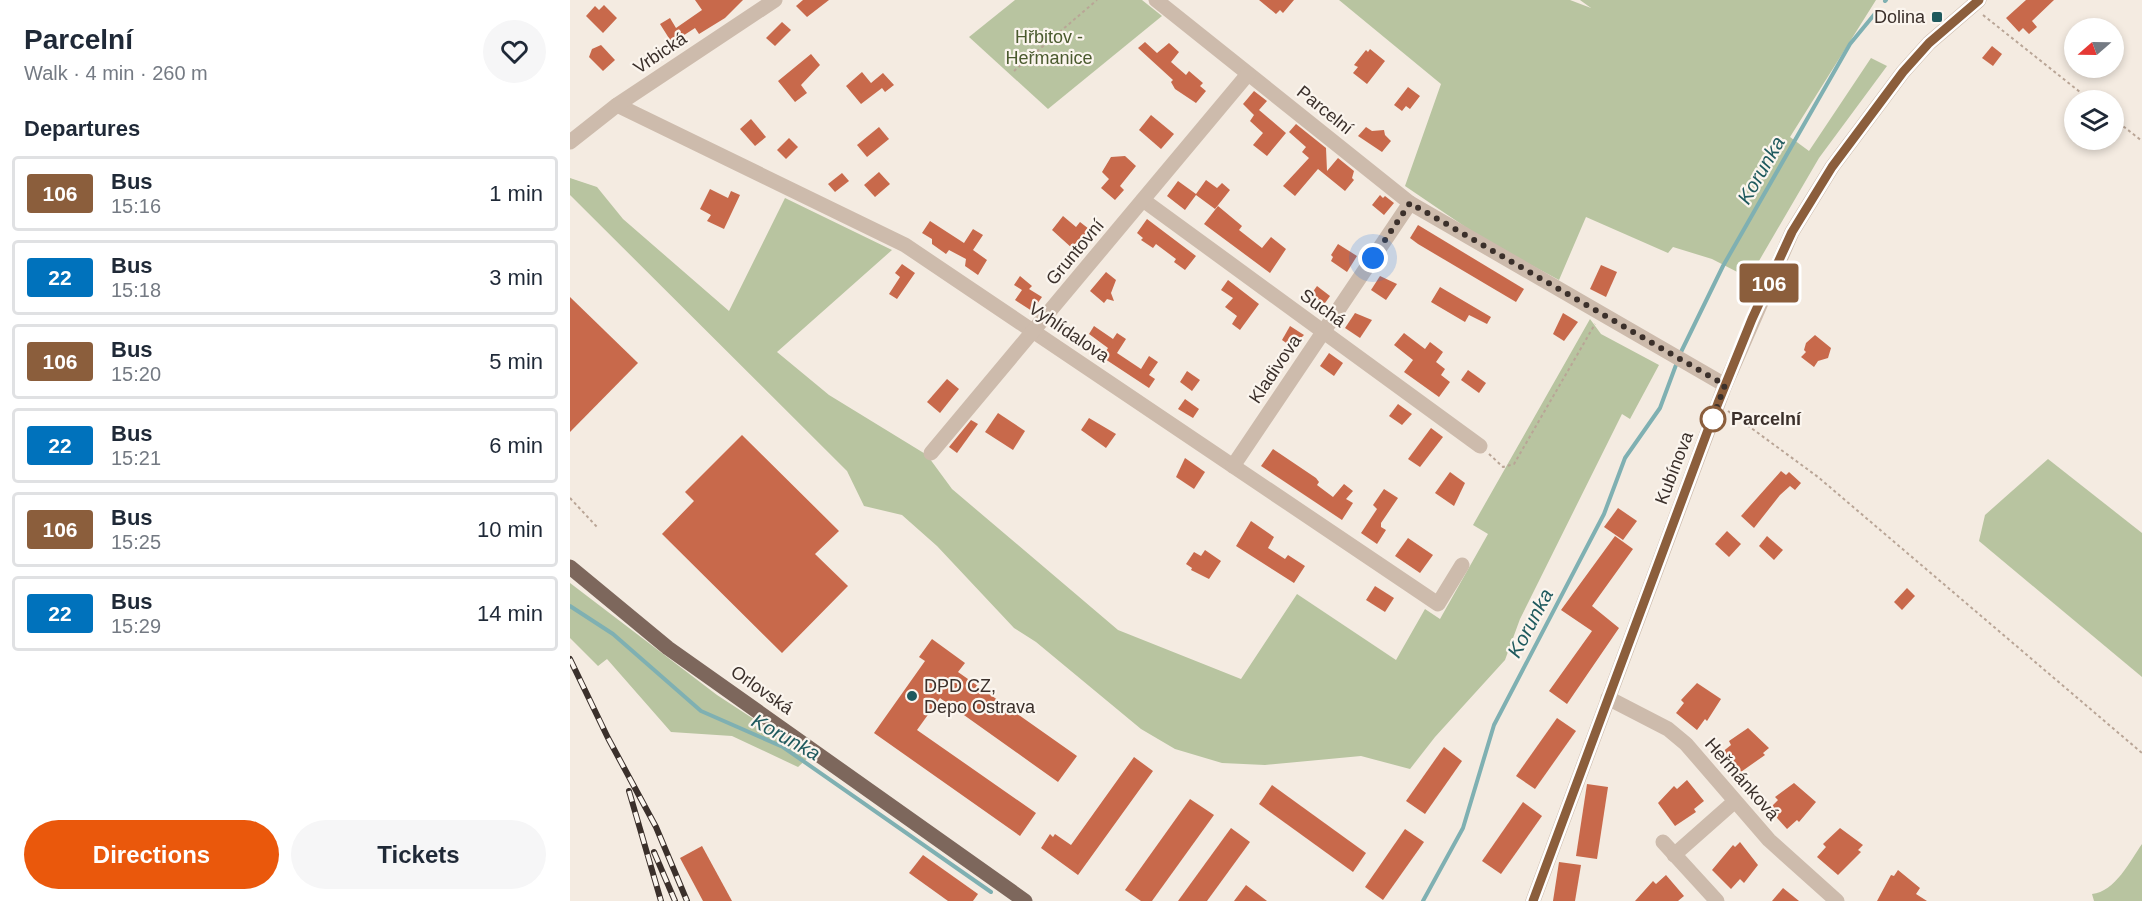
<!DOCTYPE html>
<html lang="en">
<head>
<meta charset="utf-8">
<style>
	body { margin:0; font-family:Arial,sans-serif; background:#f6f6f7; color:#1f2937; height:100vh; display:flex; flex-direction:column; font-size:22px; white-space:nowrap }
	* { box-sizing:border-box; margin:0 }
	p { font-size:20px; color:#747a83 }
	.icon { flex:none; width:33px; height:33px; fill:none; stroke:currentColor; stroke-width:2; stroke-linecap:round; stroke-linejoin:round }
	.map { position:relative; flex:1; overflow:hidden }
	.side { display:flex; flex-direction:column; background:#fff; width:570px }
	.side>* { flex:none }
	.badge { padding:0 12px; border-radius:4px; font-size:21px; line-height:39px }
	.needle { width:39px; rotate:250deg }
	.buttons { position:absolute; left:1494px; top:18px; display:grid; gap:12px }
	.buttons a { display:grid; place-items:center; width:60px; height:60px; border-radius:50%; background:#fff; box-shadow:0 3px 9px #0003; font-size:30px }
	.you { position:absolute; width:30px; height:30px; margin:-15px; border:4px solid #fff; border-radius:50%; background:#1a73e8; box-shadow:0 0 0 9px #1a73e833 }
	.map>.badge { position:absolute; translate:-50% -50%; box-shadow:0 0 0 3px #fff }
	h2 { padding:0 24px; font-size:22px; line-height:54px }
	.round { display:grid; place-items:center; flex:none; width:63px; height:63px; border-radius:32px; background:#f6f6f7 }
	.overview { display:flex; align-items:center; justify-content:space-between; height:102px; padding:0 24px }
	h1 { font-size:28px; font-weight:700; line-height:45px }
	.action { display:flex; gap:12px; margin-top:auto; padding:12px 24px }
	.action a { flex:1; height:69px; border-radius:36px; background:#ea580c; color:#fff; font-size:24px; font-weight:700; line-height:69px; text-align:center }
	.action a+a { background:#f6f6f7; color:#1f2937 }
	ul { padding:0; list-style:none }
	li { display:flex; align-items:center; gap:18px; height:75px; margin:0 12px 9px; padding:0 12px; border:3px solid #e0e1e3; border-radius:6px }
	li div { flex:1 }
	li b { display:block; font-size:22px }
	li em { font-style:normal }
	li .badge { min-width:66px; font-weight:700; text-align:center }
	main { display:flex; flex:1; min-height:0 }
	.map>svg:first-child { display:block }
</style>
</head>
<body>
<main>
<section class="side">
<div class="overview"><div><h1>Parcelní</h1><p>Walk · 4 min · 260 m</p></div><a class="round"><svg class="icon" aria-label="heart" viewBox="0 0 24 24"><path d="M12 20l-8-8c-3-5 5-10 8-4 3-6 11-1 8 4z"/></svg></a></div>
<h2>Departures</h2>
<ul>
<li><span class="badge" style="background:#8b5e3c;color:#fff">106</span><div><b>Bus</b><p>15:16</p></div><em>1 min</em></li>
<li><span class="badge" style="background:#0072bc;color:#fff">22</span><div><b>Bus</b><p>15:18</p></div><em>3 min</em></li>
<li><span class="badge" style="background:#8b5e3c;color:#fff">106</span><div><b>Bus</b><p>15:20</p></div><em>5 min</em></li>
<li><span class="badge" style="background:#0072bc;color:#fff">22</span><div><b>Bus</b><p>15:21</p></div><em>6 min</em></li>
<li><span class="badge" style="background:#8b5e3c;color:#fff">106</span><div><b>Bus</b><p>15:25</p></div><em>10 min</em></li>
<li><span class="badge" style="background:#0072bc;color:#fff">22</span><div><b>Bus</b><p>15:29</p></div><em>14 min</em></li>
</ul>
<div class="action"><a>Directions</a><a>Tickets</a></div>
</section>
<div class="map">
<svg width="1572" height="901" viewBox="0 0 1572 901">
	<rect width="100%" height="100%" fill="#f4ebe1"/>
	<g fill="#b8c4a0">
		<path d="M445 0H572L592 16 478 109 399 37Z"/>
		<path d="M769 0H1000L1021 8 1010 0H1306L1220 137 1239 151 1301 58 1317 66 1249 158 1179 278 1142 259 1103 247 1098 253 1016 217 989 280 916 241 835 186 871 84Z"/>
		<path d="M0 178 27 187 53 219 159 311 215 198 322 250 207 352 259 395 357 455 382 489 548 630 671 679 727 594 826 660 855 609 870 619 918 534 903 525 1020 319 1031 334 1089 365 1060 419 1052 414 950 619 935 660 865 737 840 769 791 756 695 765 652 763 605 749 571 729 466 642 444 628 367 546 332 515 294 506 277 471 0 195Z"/>
		<path d="M1478 459 1572 533V677L1409 541 1415 515Z"/>
		<path d="M0 583 147 695 240 756 228 767 162 736 101 732 37 659 28 666 0 638Z"/>
		<path d="M1572 844V901H1524L1522 894C1545 892 1560 861 1572 844Z"/>
	</g>
	<g fill="none" stroke-linecap="round" stroke-linejoin="round">
		<g stroke="#7fb0b2" stroke-width="4">
			<path d="M1315 1 1316 0"/>
			<path d="M1111 352 1153 266 1280 44 1308 10"/>
			<path d="M0 606 43 634 131 711 213 747 421 892"/>
			<path d="M853 901 893 828 924 725 1034 514 1055 458 1090 408 1106 365"/>
		</g>
	</g>
	<g fill="#c8694b">
		<path d="M125 0H173L155 18 129 34 125 28 102 43 90 24 100 18 106 28 132 10Z"/>
		<path d="M233 0H259L237 17 226 6Z"/>
		<path d="M689 0H724L713 13 710 10 706 14Z"/>
		<path d="M1456 0H1484L1462 21 1467 27 1459 34 1453 28 1449 32 1436 18Z"/>
		<path d="M34 5 47 18 33 33 16 16 25 6 29 10Z"/>
		<path d="M212 22 221 30 205 46 196 38Z"/>
		<path d="M575 42 587 53 599 43 609 52 601 62 616 75 619 71 633 83 630 86 636 91 626 103 605 89 601 82 603 80 568 48Z"/>
		<path d="M31 45 45 60 33 71 19 57 22 49Z"/>
		<path d="M1422 46 1432 54 1423 66 1412 58Z"/>
		<path d="M800 49 815 61 797 84 783 73 788 67 784 65 796 50 798 52Z"/>
		<path d="M241 54 250 65 231 85 237 93 225 102 208 81Z"/>
		<path d="M292 72 301 83 313 73 324 85 315 92 312 88 291 104 276 86Z"/>
		<path d="M838 87 850 96 840 109 836 106 832 111 824 105Z"/>
		<path d="M684 91 697 101 689 110 716 133 697 156 683 145 693 133 680 121 684 115 673 104Z"/>
		<path d="M581 115 604 134 591 149 569 130Z"/>
		<path d="M181 119 196 137 185 146 170 129Z"/>
		<path d="M726 124 756 148 757 171 768 158 784 171 782 178 784 180 775 191 748 169 725 196 713 186 739 158 732 152 736 147 719 132Z"/>
		<path d="M309 127 319 139 297 157 287 145Z"/>
		<path d="M796 127 802 131 814 130 815 135 821 141 812 152 788 136Z"/>
		<path d="M219 138 228 147 216 159 207 150Z"/>
		<path d="M555 156 566 166 550 186 554 190 545 200 531 188 539 179 532 172 541 157Z"/>
		<path d="M309 172 320 184 305 197 294 185Z"/>
		<path d="M272 173 279 181 265 192 258 184Z"/>
		<path d="M636 180 647 188 652 183 660 190 645 209 626 195 615 210 597 196 608 181 626 194Z"/>
		<path d="M140 189 158 198 161 191 170 195 154 229 137 221 141 215 130 209Z"/>
		<path d="M810 195 813 198 815 196 824 203 814 215 802 205Z"/>
		<path d="M648 206 672 226 669 230 692 248 701 237 716 249 700 273 634 224Z"/>
		<path d="M493 216 506 227 510 222 519 229 503 249 482 230Z"/>
		<path d="M577 219 626 256 615 270 604 262 606 259 586 244 583 248 571 240 573 238 567 233Z"/>
		<path d="M360 221 394 243 403 229 413 235 403 250 417 260 408 275 395 266 396 259 379 250 376 254 362 244V239L352 233Z"/>
		<path d="M848 225 954 289 946 302 848 244 840 238Z"/>
		<path d="M768 244 787 256 777 272 761 261 763 257 761 255Z"/>
		<path d="M332 264 345 273 327 299 319 294 330 277 325 273Z"/>
		<path d="M1031 265 1047 272 1036 297 1020 289Z"/>
		<path d="M536 272 546 280 541 293 544 301 537 299 534 303 520 291Z"/>
		<path d="M450 276 462 286 459 289 472 297 462 311 445 300 452 290 444 285Z"/>
		<path d="M810 276 827 284 816 300 801 290Z"/>
		<path d="M658 280 689 304 670 330 662 324 667 316 655 307 663 298 651 290Z"/>
		<path d="M747 286 760 296 750 310 737 300Z"/>
		<path d="M870 287 921 317 917 324 899 315 895 322 861 302Z"/>
		<path d="M0 297 68 363 0 432Z"/>
		<path d="M785 313 802 320 790 338 775 328Z"/>
		<path d="M993 313 1008 322 994 341 983 334Z"/>
		<path d="M524 326 543 339 547 333 556 339 547 353 571 369 579 356 588 362 579 375 585 379 579 388 532 357 538 348 519 334Z"/>
		<path d="M720 326 734 335 722 347 712 340Z"/>
		<path d="M834 333 855 349 860 342 873 352 866 362 875 369 871 375 880 382 869 397 834 372 843 360 824 345Z"/>
		<path d="M1245 335 1261 348 1258 358 1248 361 1244 367 1231 357 1236 352 1234 350 1236 343Z"/>
		<path d="M759 353 773 363 764 376 750 366Z"/>
		<path d="M898 370 916 383 909 393 891 380Z"/>
		<path d="M617 371 630 380 622 391 610 382Z"/>
		<path d="M377 379 389 389 370 413 357 402Z"/>
		<path d="M615 399 629 409 623 418 608 409Z"/>
		<path d="M828 404 842 414 832 425 819 416Z"/>
		<path d="M428 413 455 431 443 450 415 432Z"/>
		<path d="M519 418 546 434 536 448 511 430Z"/>
		<path d="M401 420 408 424 387 453 379 447Z"/>
		<path d="M861 428 873 437 850 467 838 459Z"/>
		<path d="M172 435 269 531 245 554 278 586 212 653 92 534 124 501 115 492Z"/>
		<path d="M703 449 746 478 749 482 747 485 763 497 774 484 783 491 776 499 783 503 772 520 691 466Z"/>
		<path d="M615 458 635 472 624 489 606 477Z"/>
		<path d="M1211 471 1216 475 1219 472 1231 483 1225 490 1220 486 1210 495 1184 528 1171 516Z"/>
		<path d="M880 472 895 483 884 506 865 493Z"/>
		<path d="M814 489 828 498 811 523V527L816 530 807 544 791 533 807 509 803 505Z"/>
		<path d="M1048 508 1067 521 1053 540 1034 527Z"/>
		<path d="M681 521 704 537 698 548 715 559 718 555 735 566 724 583 666 546Z"/>
		<path d="M1157 531 1171 544 1159 557 1145 544Z"/>
		<path d="M1045 536 1063 549 1022 606 1049 628 997 704 979 691 1022 631 991 610Z"/>
		<path d="M1197 536 1213 550 1204 560 1189 546Z"/>
		<path d="M838 538 863 555 850 573 825 556Z"/>
		<path d="M635 550 651 561 639 579 621 570 622 568 616 564 624 552 631 556Z"/>
		<path d="M805 586 824 598 815 612 796 600Z"/>
		<path d="M1337 588 1345 596 1332 610 1324 602Z"/>
		<path d="M362 639 395 663 388 672 507 756 488 782 370 698 347 730 466 813 450 836 304 733 355 661 349 657Z"/>
		<path d="M1127 683 1151 699 1137 721 1135 719 1127 730 1106 713 1114 703 1111 700Z"/>
		<path d="M987 718 1006 731 965 789 946 776Z"/>
		<path d="M1178 728 1199 748 1193 753 1195 755 1168 774 1151 753 1161 745 1159 741Z"/>
		<path d="M874 747 892 761 855 814 836 801Z"/>
		<path d="M564 757 583 771 508 875 471 848 480 834 483 837 485 834 501 845Z"/>
		<path d="M1117 780 1134 801 1124 809 1126 812 1105 826 1088 803 1104 786 1107 789Z"/>
		<path d="M1224 783 1246 802 1229 822 1227 820 1217 829 1199 809 1208 800 1205 797Z"/>
		<path d="M1017 784 1038 787 1027 859 1006 856Z"/>
		<path d="M702 785 796 853 783 872 689 804Z"/>
		<path d="M620 799 644 815 582 901H571L555 890Z"/>
		<path d="M953 802 972 816 931 874 912 861Z"/>
		<path d="M661 828 680 842 637 901H608Z"/>
		<path d="M1270 828 1293 845 1288 850 1291 852 1268 875 1247 857 1256 847 1253 844Z"/>
		<path d="M835 829 854 842 813 900 795 887Z"/>
		<path d="M1170 842 1188 865 1174 883 1170 879 1161 889 1142 870 1163 845 1165 847Z"/>
		<path d="M132 846 162 901H133L110 858Z"/>
		<path d="M353 855 408 894 403 901H378L339 873Z"/>
		<path d="M989 862 1011 865 1005 901H983Z"/>
		<path d="M1328 870 1350 888 1346 894 1357 901H1307L1321 875 1324 876Z"/>
		<path d="M1096 875 1114 896 1108 901H1065L1083 881 1086 884Z"/>
		<path d="M676 885 697 901H664Z"/>
		<path d="M1213 888 1229 901H1202Z"/>
	</g>
	<g fill="none" stroke-linecap="round" stroke-linejoin="round">
		<g stroke="#b9a596" stroke-width="2" stroke-dasharray="3 3" stroke-linecap="butt">
			<path d="M1413 15 1520 100"/>
			<path d="M444 71 527 0"/>
			<path d="M1544 119 1572 141"/>
			<path d="M1158 411 1248 477 1572 753"/>
			<path d="M919 454 933 467 944 464 1025 324"/>
			<path d="M0 498 27 527"/>
		</g>
		<g stroke="#cdbbac" stroke-width="15">
			<path d="M586 0 840 203 1155 385"/>
			<path d="M47 105 335 245 868 604 892 565"/>
			<path d="M0 142 47 105 205 0"/>
			<path d="M573 200 910 446"/>
			<path d="M361 453 678 74"/>
			<path d="M663 466 840 203"/>
			<path d="M1038 698 1098 729 1116 744 1199 840 1267 901"/>
			<path d="M1093 842 1147 901"/>
			<path d="M1104 855 1164 802"/>
			<path d="M963 901 1155 385 1222 232 1262 167 1333 72 1359 43 1409 0"/>
		</g>
		<path stroke="#7d675c" stroke-width="15" d="M0 567 98 648 455 901"/>
		<g stroke="#3b302b" stroke-width="6">
			<g id="rail">
				<path d="M0 659 38 738 86 827 117 901"/>
				<path d="M59 791 91 901"/>
				<path d="M84 852 105 901"/>
			</g>
		</g>
		<use href="#rail" stroke="#fbf5ee" stroke-width="4" stroke-dasharray="11" stroke-linecap="butt"/>
	</g>
	<g fill="none" stroke-linecap="round" stroke-linejoin="round">
		<g stroke="#fff" stroke-width="14">
			<path id="line" d="M963 901 1148 403 1182 319 1222 232 1262 167 1333 72 1359 43 1409 0"/>
		</g>
		<use href="#line" stroke="#8b5e3c" stroke-width="9"/>
		<path stroke="#3b302b" stroke-width="6" stroke-dasharray="0 10.8" d="M803 258 840 203 1155 385 1141 423 1143 419"/>
	</g>
	<g fill="#1f5a5e" stroke="#fbf5ee" stroke-width="2">
		<rect x="1361" y="11" width="12" height="12" rx="3"/>
		<circle cx="342" cy="696" r="6"/>
	</g>
	<circle fill="#fff" stroke="#8b5e3c" stroke-width="3" cx="1143" cy="419" r="12"/>
	<g text-anchor="middle" stroke-width="4.5" stroke-linejoin="round" paint-order="stroke">
		<g font-size="18" fill="#3b302b" stroke="#fbf5ee" text-anchor="end">
			<text x="1355" y="23">Dolina</text>
			<text x="354" y="692" text-anchor="start">DPD CZ,<tspan x="354" dy="21">Depo Ostrava</tspan></text>
		</g>
		<g font-size="18" fill="#4a5a2e" stroke="#fbf5ee">
			<text x="479" y="43">Hřbitov -<tspan x="479" dy="21">Heřmanice</tspan></text>
		</g>
		<g font-size="18" fill="#3b302b" stroke="#fbf5ee">
			<text transform="translate(90 53) rotate(-34)" y="6">Vrbická</text>
			<text transform="translate(755 110) rotate(39)" y="6">Parcelní</text>
			<text transform="translate(505 252) rotate(-50)" y="6">Gruntovní</text>
			<text transform="translate(753 308) rotate(36)" y="6">Suchá</text>
			<text transform="translate(499 332) rotate(34)" y="6">Vyhlídalova</text>
			<text transform="translate(705 369) rotate(-56)" y="6">Kladivova</text>
			<text transform="translate(1104 468) rotate(-69)" y="6">Kubínova</text>
			<text transform="translate(192 690) rotate(35)" y="6">Orlovská</text>
			<text transform="translate(1172 779) rotate(49)" y="6">Heřmánková</text>
		</g>
		<g font-size="18" font-weight="bold" fill="#3b302b" stroke="#fbf5ee" text-anchor="start">
			<text x="1161" y="425">Parcelní</text>
		</g>
		<g font-size="20" font-style="italic" fill="#1f5a5e" stroke="#fbf5ee">
			<text transform="translate(1191 170) rotate(-60)" y="7">Korunka</text>
			<text transform="translate(960 623) rotate(-62)" y="7">Korunka</text>
			<text transform="translate(216 737) rotate(29)" y="7">Korunka</text>
		</g>
	</g>
</svg>
<div class="buttons">
<a><svg class="needle" viewBox="-14 -14 28 28"><path d="M0-13l5 13h-10z" fill="#e53935"/><path d="M0 13l5-13h-10z" fill="#747a83"/></svg></a>
<a><svg class="icon" aria-label="layers" viewBox="0 0 24 24"><path d="M12 4l9 5-9 5-9-5zM3 14l9 5 9-5"/></svg></a>
</div>
<div class="you" style="left:803px;top:258px"></div>
<b class="badge" style="left:1199px;top:283px;background:#8b5e3c;color:#fff">106</b>
</div>
</main>
</body>
</html>
